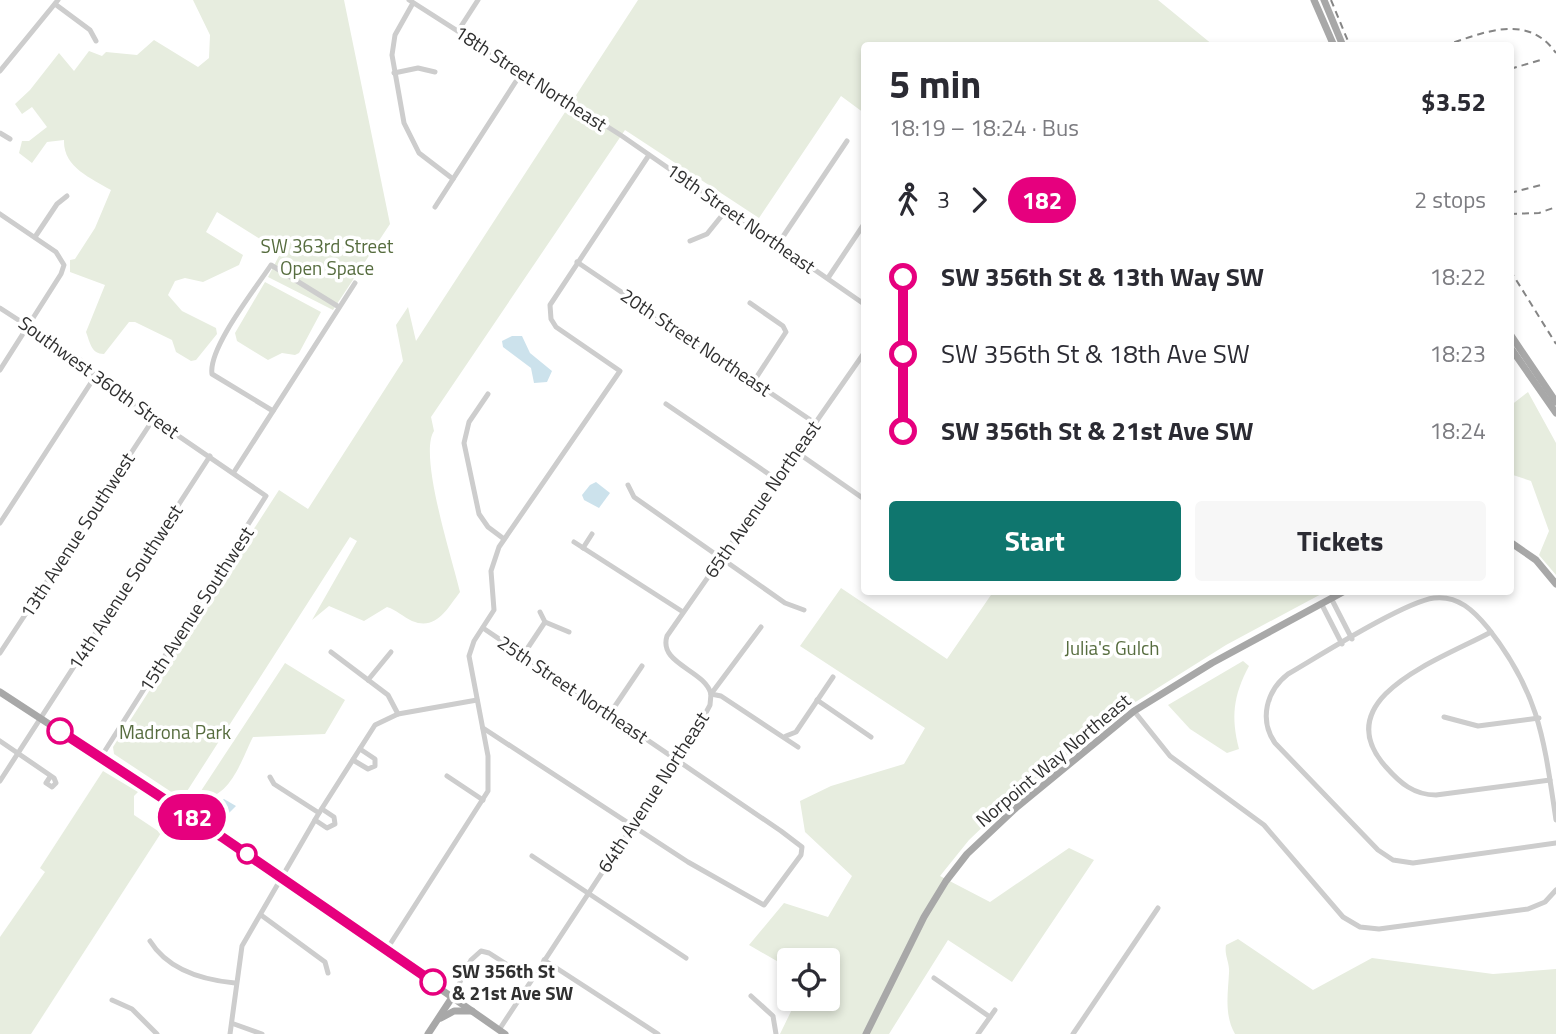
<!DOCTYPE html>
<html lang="en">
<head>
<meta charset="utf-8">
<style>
	body { margin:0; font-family:"Titillium Web",sans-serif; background:#f7f7f7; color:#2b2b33; height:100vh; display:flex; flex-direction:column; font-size:26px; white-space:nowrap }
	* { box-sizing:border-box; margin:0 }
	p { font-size:23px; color:#7c7c81 }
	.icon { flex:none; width:38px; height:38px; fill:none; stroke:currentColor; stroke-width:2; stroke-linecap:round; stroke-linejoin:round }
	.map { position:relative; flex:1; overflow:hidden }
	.panel { position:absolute; left:861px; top:42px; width:653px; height:553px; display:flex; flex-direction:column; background:#fff; border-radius:7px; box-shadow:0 4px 10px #0003 }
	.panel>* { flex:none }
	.badge { padding:0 14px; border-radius:23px; font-size:24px; line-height:46px }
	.fabs { position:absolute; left:777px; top:948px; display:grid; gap:14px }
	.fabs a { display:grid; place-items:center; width:63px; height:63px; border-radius:7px; background:#fff; box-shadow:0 4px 10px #0003; font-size:35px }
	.map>.badge { position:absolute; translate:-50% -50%; box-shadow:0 0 0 4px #fff }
	.legs { display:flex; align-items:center; gap:10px; height:77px; padding:0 28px; font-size:23px }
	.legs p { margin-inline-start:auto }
	.head { display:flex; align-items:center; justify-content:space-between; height:119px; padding:0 28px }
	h1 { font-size:38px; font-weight:700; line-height:52px }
	.action { display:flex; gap:14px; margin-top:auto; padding:14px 28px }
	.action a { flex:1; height:80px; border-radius:7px; background:#0f766e; color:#fff; font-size:28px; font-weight:700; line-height:80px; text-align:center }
	.action a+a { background:#f7f7f7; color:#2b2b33 }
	ul { padding:0 28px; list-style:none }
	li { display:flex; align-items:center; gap:24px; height:77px; font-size:26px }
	li i { display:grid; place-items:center; width:10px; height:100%; margin:0 9px; background:currentColor }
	li i::after { content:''; width:18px; height:18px; margin:-9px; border:5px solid; border-radius:50%; background:#fff }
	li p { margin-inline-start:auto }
	li:first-child i { background:linear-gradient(#0000 50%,currentColor 0) }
	li:last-child i { background:linear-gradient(currentColor 50%,#0000 0) }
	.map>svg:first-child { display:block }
</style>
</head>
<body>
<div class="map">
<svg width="1556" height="1034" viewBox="0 0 1556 1034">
	<rect width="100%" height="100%" fill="#fff"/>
	<g fill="#e7eddf">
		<path d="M193 0H344L390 224 333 310 268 277 281 252 217 212 206 232 243 255 239 265 203 282 185 278 175 281 168 295 182 311 216 328 217 334 196 360 191 361 176 352 172 340 135 322H129L104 354C91 354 90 342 86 332L105 285 70 272V260L75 259 95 228 111 190C91 178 63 167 64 140L47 142 32 163 19 153 22 141H29L47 127 32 107 22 114 15 104 30 90 59 53 74 71 89 51 102 56 106 52 137 55 154 40 198 67 209 58 210 35Z"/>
		<path d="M638 0H1158L1213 45 864 46V113L841 96 759 218 625 130 431 417 434 431C418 455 453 561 460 592 447 609 436 631 412 621 403 617 397 610 387 607L364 621 329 606 312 620 357 541 350 537 182 799 114 754 113 747 279 490 308 509 403 361 396 325 408 307 416 341Z"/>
		<path d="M265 282 321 312 299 353 295 355 282 353 268 360 237 341 235 333Z"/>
		<path d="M1528 392 1556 443V575L1539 555 1549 531 1531 481 1510 474V406Z"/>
		<path d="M841 588 947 659 993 592H1325L1226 645 1118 713 991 819 969 840 940 876 990 902 1069 848 1094 860 1012 982 948 940 889 1034H780L797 999H828V961H789V968L749 945 784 903 828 917 852 876 805 832 800 801 831 786 904 764 925 728 800 646Z"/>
		<path d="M1243 661 1249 666C1233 696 1231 717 1239 749L1227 753 1190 729 1168 705Z"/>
		<path d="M285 663 345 700 325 734 253 737C242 758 229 804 197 797Z"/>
		<path d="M103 771 138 792 134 796V815L161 833 31 1034H0V937L45 872 40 868Z"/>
		<path d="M1238 939 1313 990 1372 958 1493 974 1556 969V1034H1235C1224 1015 1228 993 1229 973 1230 963 1224 955 1226 945Z"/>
	</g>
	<g fill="#cce2ec">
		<path d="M512 336H522L530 353 552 371 547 382 534 383 531 368 503 347 502 341Z"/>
		<path d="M596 482 610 493 599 508 584 500 582 495 590 485Z"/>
		<path d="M224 799 236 806 228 814 215 806V803Z"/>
	</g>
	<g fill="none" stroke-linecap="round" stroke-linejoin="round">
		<g stroke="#cdcdcd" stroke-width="5">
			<path d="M409 0 622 136 864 304"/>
			<path d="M413 3 395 35 392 55 404 123 419 153 453 179"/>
			<path d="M55 4 90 30 96 41"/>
			<path d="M458 31 478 0"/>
			<path d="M0 71 58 0"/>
			<path d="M394 73 418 68 435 72"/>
			<path d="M0 133 10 139"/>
			<path d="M435 207 522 72"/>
			<path d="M0 214 56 252 64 265 61 274 0 370"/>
			<path d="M35 237 57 204 67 196"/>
			<path d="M690 241 707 234 728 208"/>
			<path d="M778 244 847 141"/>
			<path d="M577 262 815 423"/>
			<path d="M828 278 864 224"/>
			<path d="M750 303 783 326 786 332 754 381"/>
			<path d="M0 308 88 365 92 368 94 378 266 496 101 757"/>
			<path d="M488 394 469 422 464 443 479 514 488 527 504 539"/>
			<path d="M666 404 776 479"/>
			<path d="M273 411 212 374C208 348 256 288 271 265L339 307"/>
			<path d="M795 451 864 499"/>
			<path d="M234 472 355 283"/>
			<path d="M628 485 634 497 785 603 804 610"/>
			<path d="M0 523 94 378"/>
			<path d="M574 542 683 612"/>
			<path d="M583 548 592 534"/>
			<path d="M1331 598 1352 639"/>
			<path d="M1321 603 1342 644"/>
			<path d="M540 612 545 622 569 632"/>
			<path d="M483 628 781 831 802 847 801 855 764 905 688 862 483 728"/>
			<path d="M1491 632C1444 658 1324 698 1386 767 1400 783 1414 795 1436 795L1550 780"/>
			<path d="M331 652 388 695 398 714"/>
			<path d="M0 653 154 418"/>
			<path d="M523 655 545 622"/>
			<path d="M368 680 391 652"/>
			<path d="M711 694C705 670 658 664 667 636L864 353"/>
			<path d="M711 694 721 696 798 747"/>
			<path d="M817 700 871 737"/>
			<path d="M1134 711 1170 756 1264 825 1343 917 1360 927 1379 929 1528 909 1545 902 1556 890"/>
			<path d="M614 716 613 709 642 666"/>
			<path d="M1444 717 1478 726 1539 718"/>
			<path d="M786 736 796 732 833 677"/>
			<path d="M0 741 54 778 56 783 52 787 46 783 50 777"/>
			<path d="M353 760 368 769 375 766V759L360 749"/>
			<path d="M447 776 483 800"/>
			<path d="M270 777 274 784 319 813"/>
			<path d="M0 781 210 456"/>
			<path d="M315 820 327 828 335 824 334 817 322 809"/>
			<path d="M1556 820C1544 740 1540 694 1488 628 1474 611 1458 595 1434 598 1404 602 1319 656 1288 674 1266 691 1259 720 1275 743L1378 850 1393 860 1413 863 1556 843"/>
			<path d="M532 856 686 958"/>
			<path d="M261 915 325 962 328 973"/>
			<path d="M150 941C168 970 203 980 235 983"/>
			<path d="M387 949 488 791V756L469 656 474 641 494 610 491 571 499 547 620 371 556 327 551 319 550 305 649 155"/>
			<path d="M544 960 658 1034"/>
			<path d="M934 978 990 1017"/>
			<path d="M453 996 471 960 481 951 489 953 531 980"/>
			<path d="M751 996 773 1016 776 1034"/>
			<path d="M112 1000 132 1009 157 1034"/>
			<path d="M234 1024 262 1034"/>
			<path d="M499 1030 702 720 710 705 711 694 761 627"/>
			<path d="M230 1034 242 946 319 813 375 725 398 714 477 700"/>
			<path d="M978 1034 995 1010"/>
			<path d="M1073 1034 1158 908"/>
		</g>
		<g stroke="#a8a8a8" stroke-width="7">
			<path d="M1314 0 1334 46"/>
			<path d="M1324 0 1343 46"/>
			<path d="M1510 334 1556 402"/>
			<path d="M1510 347 1556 413"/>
			<path d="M1510 542 1536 560 1556 584"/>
			<path d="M0 692 222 837 505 1034"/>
			<path d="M441 1018 454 1011H472"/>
			<path d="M428 1034 453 996"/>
			<path d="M866 1034 924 917 946 881 967 854 1017 807 1134 711 1212 663 1343 592"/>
		</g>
		<g stroke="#858585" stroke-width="2" stroke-dasharray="7 5" stroke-linecap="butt">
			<path d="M1331 0 1350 46"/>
			<path d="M1443 46C1483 33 1527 12 1556 53"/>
			<path d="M1510 69 1544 59"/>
			<path d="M1510 193 1541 185"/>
			<path d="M1510 214 1539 213 1556 207"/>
			<path d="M1510 270 1556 344"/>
		</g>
	</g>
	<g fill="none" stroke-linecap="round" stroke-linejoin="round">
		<g stroke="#fff" stroke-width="16">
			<path id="line-1" d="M60 731 222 837 433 982"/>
		</g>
		<use href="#line-1" stroke="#e6007e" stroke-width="10"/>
	</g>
	<g fill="#fff" stroke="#e6007e" stroke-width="3.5">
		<circle cx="60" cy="731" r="12"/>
		<circle cx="247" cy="854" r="9"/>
		<circle cx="433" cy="982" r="12"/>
	</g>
	<g text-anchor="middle" stroke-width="7" stroke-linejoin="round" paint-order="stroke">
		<g font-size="19" fill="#303030" stroke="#fff">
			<text transform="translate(531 78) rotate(33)" y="7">18th Street Northeast</text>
			<text transform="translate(741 218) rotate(35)" y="7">19th Street Northeast</text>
			<text transform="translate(696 342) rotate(34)" y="7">20th Street Northeast</text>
			<text transform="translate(99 377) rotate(36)" y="7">Southwest 360th Street</text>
			<text transform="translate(762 499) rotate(-55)" y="7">65th Avenue Northeast</text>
			<text transform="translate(77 535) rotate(-57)" y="7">13th Avenue Southwest</text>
			<text transform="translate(125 587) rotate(-57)" y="7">14th Avenue Southwest</text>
			<text transform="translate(196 609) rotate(-57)" y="7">15th Avenue Southwest</text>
			<text transform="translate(573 689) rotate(34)" y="7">25th Street Northeast</text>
			<text transform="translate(1053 760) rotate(-40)" y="7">Norpoint Way Northeast</text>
			<text transform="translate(653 792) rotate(-57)" y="7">64th Avenue Northeast</text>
		</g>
		<g font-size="19" fill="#566c3e" stroke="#fff">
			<text x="327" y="253">SW 363rd Street<tspan x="327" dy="22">Open Space</tspan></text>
			<text x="1112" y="655">Julia's Gulch</text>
			<text x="175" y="739">Madrona Park</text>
		</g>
		<g font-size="19" font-weight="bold" fill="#303030" stroke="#fff" text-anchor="start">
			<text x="452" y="978">SW 356th St<tspan x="452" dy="22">&amp; 21st Ave SW</tspan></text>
		</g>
	</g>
</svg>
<div class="fabs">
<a><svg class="icon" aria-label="locate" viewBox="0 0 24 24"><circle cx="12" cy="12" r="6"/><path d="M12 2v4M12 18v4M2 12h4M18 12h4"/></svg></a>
</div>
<b class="badge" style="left:192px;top:817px;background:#e6007e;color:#fff">182</b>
<section class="panel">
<div class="head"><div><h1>5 min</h1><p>18:19 – 18:24 · Bus</p></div><b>$3.52</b></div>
<div class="legs"><svg class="icon" aria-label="walk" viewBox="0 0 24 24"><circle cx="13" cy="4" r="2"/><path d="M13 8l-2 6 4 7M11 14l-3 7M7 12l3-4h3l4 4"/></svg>3<svg class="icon" aria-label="forward" viewBox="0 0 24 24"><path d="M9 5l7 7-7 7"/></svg><b class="badge" style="background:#e6007e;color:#fff">182</b><p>2 stops</p></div>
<ul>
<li><i style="color:#e6007e"></i><b>SW 356th St &amp; 13th Way SW</b><p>18:22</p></li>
<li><i style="color:#e6007e"></i><span>SW 356th St &amp; 18th Ave SW</span><p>18:23</p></li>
<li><i style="color:#e6007e"></i><b>SW 356th St &amp; 21st Ave SW</b><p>18:24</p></li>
</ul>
<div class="action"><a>Start</a><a>Tickets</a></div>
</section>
</div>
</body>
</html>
